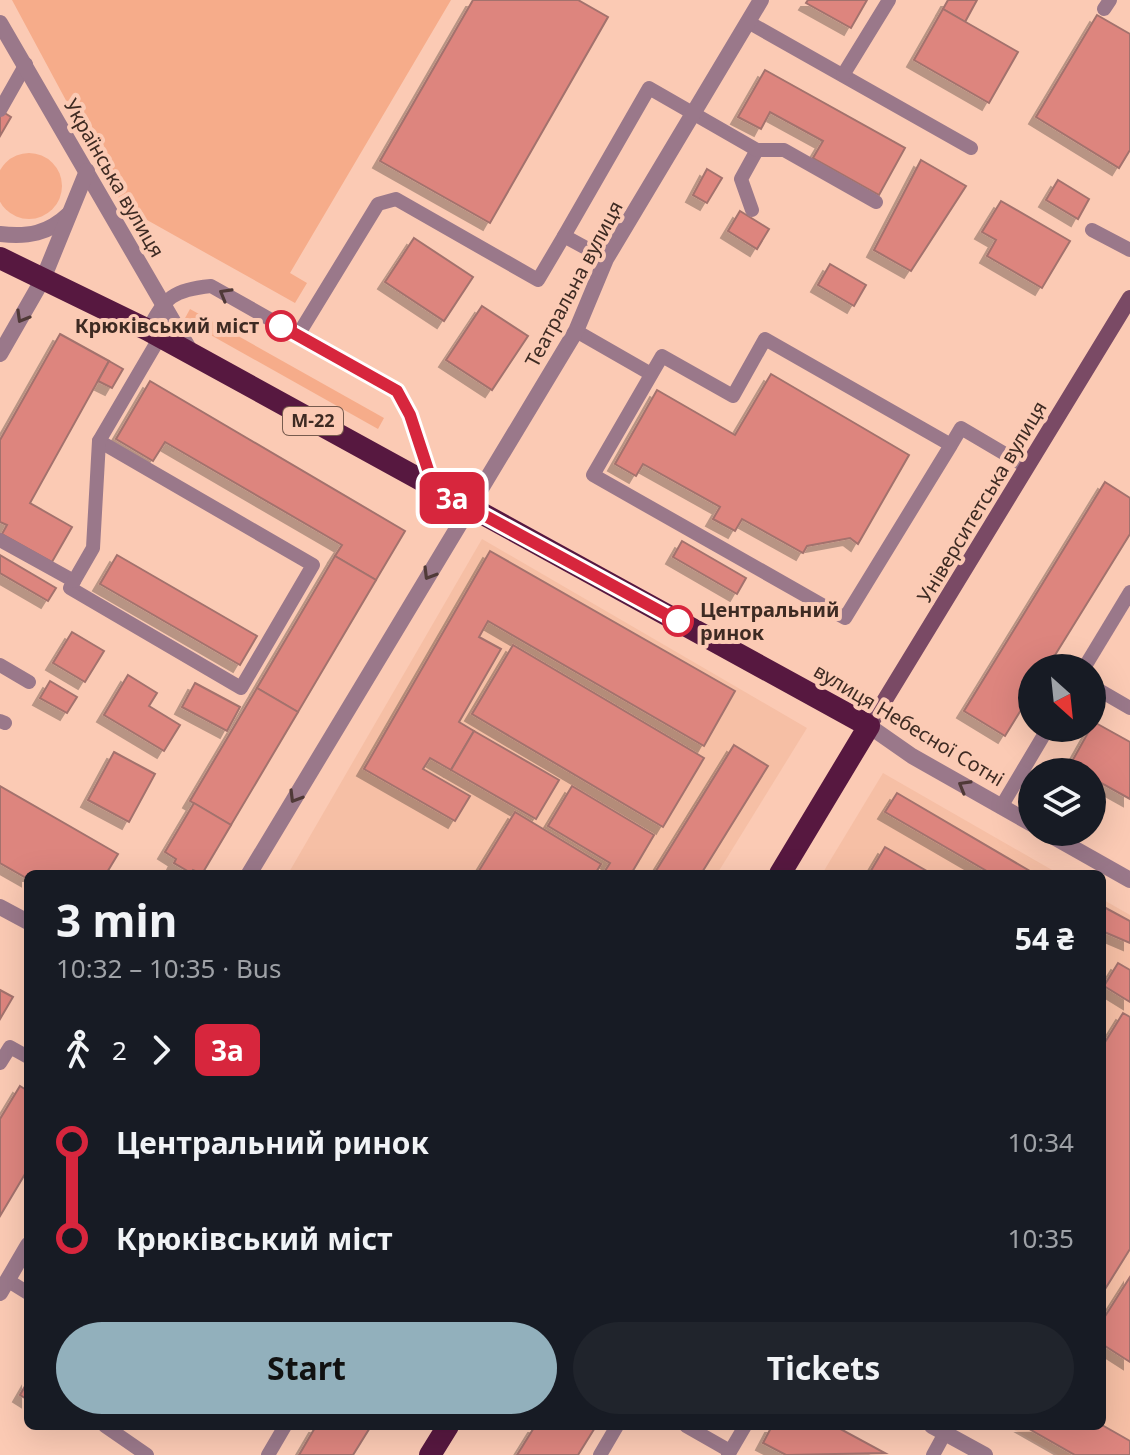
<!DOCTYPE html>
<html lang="en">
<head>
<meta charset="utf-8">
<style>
	body { margin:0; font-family:"Noto Sans",sans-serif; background:#20242c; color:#f1f3f6; height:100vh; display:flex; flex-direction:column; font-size:30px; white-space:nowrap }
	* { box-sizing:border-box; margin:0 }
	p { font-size:26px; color:#9ea1a6 }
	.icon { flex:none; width:44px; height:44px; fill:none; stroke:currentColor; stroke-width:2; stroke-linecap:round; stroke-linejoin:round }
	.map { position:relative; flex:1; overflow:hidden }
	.side { position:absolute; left:24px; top:870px; width:1082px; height:560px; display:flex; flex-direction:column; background:#171b24; border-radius:12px; box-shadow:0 8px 32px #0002 }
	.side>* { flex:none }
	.badge { padding:0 16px; border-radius:12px; font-size:28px; line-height:52px }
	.needle { width:52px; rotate:153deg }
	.fabs { position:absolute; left:1018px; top:654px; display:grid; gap:16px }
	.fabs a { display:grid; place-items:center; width:88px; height:88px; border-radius:50%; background:#171b24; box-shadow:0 8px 32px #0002; font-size:40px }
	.map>.badge { position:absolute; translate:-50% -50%; box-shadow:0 0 0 4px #fff }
	.legs { display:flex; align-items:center; gap:12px; height:88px; padding:0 32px; font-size:26px }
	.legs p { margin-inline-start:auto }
	.headline { display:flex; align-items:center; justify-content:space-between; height:136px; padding:0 32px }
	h1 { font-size:44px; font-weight:700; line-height:60px }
	.primary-button { display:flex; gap:16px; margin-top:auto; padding:16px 32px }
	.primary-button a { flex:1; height:92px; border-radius:48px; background:#92b0bc; color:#111; font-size:32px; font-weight:700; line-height:92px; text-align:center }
	.primary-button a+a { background:#20242c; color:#f1f3f6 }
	ul { padding:0 32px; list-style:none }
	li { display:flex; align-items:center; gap:28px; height:96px; font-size:30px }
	li i { display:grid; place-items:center; width:12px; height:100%; margin:0 10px; background:currentColor }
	li i::after { content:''; width:20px; height:20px; margin:-10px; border:6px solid; border-radius:50%; background:#171b24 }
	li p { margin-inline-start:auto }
	li:first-child i { background:linear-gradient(#0000 50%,currentColor 0) }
	li:last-child i { background:linear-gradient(currentColor 50%,#0000 0) }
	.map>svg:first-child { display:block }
</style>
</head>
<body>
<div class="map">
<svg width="1130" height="1455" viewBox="0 0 1130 1455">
	<defs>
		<filter id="shadow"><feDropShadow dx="-7" dy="7" stdDeviation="0" flood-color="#0004"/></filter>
	</defs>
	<rect width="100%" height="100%" fill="#fbcab4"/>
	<g fill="#f6bfa5">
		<path d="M482 539 807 728 717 874H288Z"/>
		<path d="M883 773 1059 874H822Z"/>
		<path d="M1102 899 1130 915V1455H1058L1007 1426H1102Z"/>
	</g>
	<g fill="#f6ac8a">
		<path d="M12 0H451L290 273 307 283 295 303 131 211 119 199Z"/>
		<circle cx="29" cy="186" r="33"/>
		<path d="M190 309 384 418 378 429 184 320Z"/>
	</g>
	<g fill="#dd857e" stroke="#a3726d" stroke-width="2" filter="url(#shadow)">
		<path d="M473 0H578L608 17 490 223 380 161Z"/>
		<path d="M808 0H867L851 28 806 3Z"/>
		<path d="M948 0H977L965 22 943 9Z"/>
		<path d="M943 9 1018 52 989 103 914 60Z"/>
		<path d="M1097 15 1130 34V150L1119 168 1036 117Z"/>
		<path d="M765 70 905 148 879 195 813 158 823 141 770 112 761 129 738 117Z"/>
		<path d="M0 110 11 117 0 136Z"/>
		<path d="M921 160 966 186 911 271 874 250Z"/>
		<path d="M707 169 722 178 707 203 693 195Z"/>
		<path d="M1058 180 1089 199 1078 219 1046 200Z"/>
		<path d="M1001 201 1070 241 1042 288 987 256 996 240 982 232Z"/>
		<path d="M740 211 769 229 757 249 728 231Z"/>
		<path d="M414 238 473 277 444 321 385 282Z"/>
		<path d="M830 264 866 285 854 306 818 285Z"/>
		<path d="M482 306 528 336 492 390 446 360Z"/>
		<path d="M60 334 109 361 30 503 72 527 52 562 2 534 7 525 0 522V440Z"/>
		<path d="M109 361 123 369 112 388 98 381Z"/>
		<path d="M771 374 909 455 858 544 850 538 807 546 803 553 742 519 735 531 713 519 720 507 643 464 636 476 615 464 657 390 735 435Z"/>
		<path d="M150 381 405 531 376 580 335 556 342 545 165 442 153 461 116 439Z"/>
		<path d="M1105 482 1130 498V534L1047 668H1032V692L1005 736 964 711Z"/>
		<path d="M682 541 746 578 737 594 673 557Z"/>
		<path d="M490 551 735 691 704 746 488 621 479 637 501 649 459 722 474 731 451 770 430 758 423 769 470 796 455 821 364 769Z"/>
		<path d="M0 555 56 588 48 601 0 573Z"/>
		<path d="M117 555 257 636 240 665 100 584Z"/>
		<path d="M335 556 376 580 298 712 257 688Z"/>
		<path d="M72 632 104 651 85 682 53 663Z"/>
		<path d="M513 645 704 758 663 827 472 714Z"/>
		<path d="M128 675 157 693 149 706 180 725 164 751 104 715Z"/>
		<path d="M50 681 77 697 67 713 40 698Z"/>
		<path d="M195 683 240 707 227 731 182 707Z"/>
		<path d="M257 688 298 712 231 825 190 801Z"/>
		<path d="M1094 722 1130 742V799L1092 778V772H1082L1070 765Z"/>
		<path d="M474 731 559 780 536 819 451 770Z"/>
		<path d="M734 745 768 766 701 874H654Z"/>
		<path d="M114 752 155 774 129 822 88 800Z"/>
		<path d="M0 786 118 854 106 874H28V879L0 863Z"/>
		<path d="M572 786 654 835 631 874H603L610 863 548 826Z"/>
		<path d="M897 793 1035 874H992L885 812Z"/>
		<path d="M194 803 231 825 202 874 193 870 191 873 174 863 176 859 165 852Z"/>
		<path d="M515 812 601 864 595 874H477Z"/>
		<path d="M885 847 932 874H869Z"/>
		<path d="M1102 906 1130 921V943L1102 931Z"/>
		<path d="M1118 963 1130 970V1002L1104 986Z"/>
		<path d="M0 990 13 997 0 1019Z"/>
		<path d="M1123 1013 1130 1017V1249L1102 1294V1047Z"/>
		<path d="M20 1086 28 1091V1169L0 1216V1119Z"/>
		<path d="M1130 1277V1362L1102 1344V1321Z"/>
		<path d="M28 1381V1400L20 1395Z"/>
		<path d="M1102 1425 1130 1441V1455H1075L1024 1426Z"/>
		<path d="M316 1426H371L353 1455H299Z"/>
		<path d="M535 1426H596L578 1455H517Z"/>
		<path d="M772 1426H835L885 1453 786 1455 763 1443Z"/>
	</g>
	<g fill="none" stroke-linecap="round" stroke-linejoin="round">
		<g stroke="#9a788a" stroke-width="14">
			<path d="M1104 9 1110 0"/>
			<path d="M748 22 971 148"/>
			<path d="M843 75 889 0"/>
			<path d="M0 110 26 64"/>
			<path d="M752 210 741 179 757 150"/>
			<path d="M1092 230 1130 250"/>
			<path d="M564 236 649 88 757 150H784L876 202"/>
			<path d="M148 330C165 297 173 290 211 286L397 391 410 415 434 488"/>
			<path d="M576 331 651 374"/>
			<path d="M298 335 378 204 396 199 538 280 564 236 606 259"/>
			<path d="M951 445 845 618 593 475 662 356 733 396 765 339 951 445 961 428 1027 467"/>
			<path d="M0 540 74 581 70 588 241 688 313 565 99 441"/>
			<path d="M74 581 93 548 99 441 160 337"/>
			<path d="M0 665 29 682"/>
			<path d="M1084 668 1130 592"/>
			<path d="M1092 686 1130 708"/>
			<path d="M0 721 5 723"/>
			<path d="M1001 807 1048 728"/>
			<path d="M0 1063 10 1047 28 1057"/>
			<path d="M7 1280 28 1293"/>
			<path d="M105 1426 147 1455"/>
			<path d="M686 1426 730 1451"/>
			<path d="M268 1455 285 1426"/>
			<path d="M600 1455 617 1426"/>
			<path d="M728 1455 745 1426"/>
			<path d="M933 1455 945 1433"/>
		</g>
		<g stroke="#9a788a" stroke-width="16">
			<path d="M249 874 576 331 606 259 761 0"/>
			<path d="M0 1293 28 1245"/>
		</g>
		<g stroke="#9a788a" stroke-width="16">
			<path d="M0 23 192 354"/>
			<path d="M0 234C28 237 48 234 69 214"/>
			<path d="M0 354 43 279 87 171"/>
			<path d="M869 726 912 756 1032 824"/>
			<path d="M1045 832 1130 880"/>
			<path d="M0 907 28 922"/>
			<path d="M932 1426 985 1455"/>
		</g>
		<path stroke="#7a4a65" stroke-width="16" d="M869 726 1130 298"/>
		<g stroke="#571840" stroke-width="22">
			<path d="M0 258 148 330 869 726 780 874"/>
			<path d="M430 1455 448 1426"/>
		</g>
	</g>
	<defs><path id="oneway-chevron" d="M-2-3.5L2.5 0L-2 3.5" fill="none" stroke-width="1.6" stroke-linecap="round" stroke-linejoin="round" transform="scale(2)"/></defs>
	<g stroke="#503a38">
		<use href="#oneway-chevron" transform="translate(225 294) rotate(-150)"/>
		<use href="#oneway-chevron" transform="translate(22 317) rotate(120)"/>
		<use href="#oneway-chevron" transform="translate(429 574) rotate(121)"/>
		<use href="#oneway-chevron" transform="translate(964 786) rotate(-150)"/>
		<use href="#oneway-chevron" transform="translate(295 797) rotate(121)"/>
	</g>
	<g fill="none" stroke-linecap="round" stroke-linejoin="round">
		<g stroke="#fff" stroke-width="18">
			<path id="line-1" d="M281 326 397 391 410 415 434 488 678 621"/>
		</g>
		<use href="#line-1" stroke="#d7263d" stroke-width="12"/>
	</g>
	<g fill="#fff" stroke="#d7263d" stroke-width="4">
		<circle cx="281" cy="326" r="14"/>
		<circle cx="678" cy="621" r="14"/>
	</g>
	<g text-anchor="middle" stroke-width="8" stroke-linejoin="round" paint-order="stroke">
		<rect fill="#fbcab4" stroke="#775b4e" stroke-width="2" x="283" y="407" width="60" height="28" rx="6"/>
		<g font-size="18" font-weight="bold" fill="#3e2b23">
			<text x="313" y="427">М-22</text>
		</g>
		<g font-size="20" fill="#3e2b23" stroke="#fbcab4">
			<text transform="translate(114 178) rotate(60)" y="7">Українська вулиця</text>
			<text transform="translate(574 284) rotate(-62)" y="7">Театральна вулиця</text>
			<text transform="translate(982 502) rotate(-59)" y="7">Університетська вулиця</text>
			<text transform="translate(909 725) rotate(31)" y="7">вулиця Небесної Сотні</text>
		</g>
		<g font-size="20" font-weight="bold" fill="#3e2b23" stroke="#fbcab4" text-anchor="end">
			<text x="259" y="333">Крюківський міст</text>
			<text x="700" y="617" text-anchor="start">Центральний<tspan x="700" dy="23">ринок</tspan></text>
		</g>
	</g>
</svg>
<div class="fabs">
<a><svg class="needle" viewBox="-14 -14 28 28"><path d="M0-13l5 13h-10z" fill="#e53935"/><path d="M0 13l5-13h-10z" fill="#9ea1a6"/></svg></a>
<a><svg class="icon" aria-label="layers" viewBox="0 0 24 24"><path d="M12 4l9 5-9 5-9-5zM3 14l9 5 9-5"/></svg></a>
</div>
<b class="badge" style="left:452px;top:498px;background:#d7263d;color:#fff">3а</b>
<section class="side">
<div class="headline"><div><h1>3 min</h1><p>10:32 – 10:35 · Bus</p></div><b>54 ₴</b></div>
<div class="legs"><svg class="icon" aria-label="walk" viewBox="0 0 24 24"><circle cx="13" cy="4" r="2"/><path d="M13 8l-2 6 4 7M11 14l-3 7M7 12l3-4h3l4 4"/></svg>2<svg class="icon" aria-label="forward" viewBox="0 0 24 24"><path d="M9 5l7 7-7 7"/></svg><b class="badge" style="background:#d7263d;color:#fff">3а</b></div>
<ul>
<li><i style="color:#d7263d"></i><b>Центральний ринок</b><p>10:34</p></li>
<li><i style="color:#d7263d"></i><b>Крюківський міст</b><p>10:35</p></li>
</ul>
<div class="primary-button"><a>Start</a><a>Tickets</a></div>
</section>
</div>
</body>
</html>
